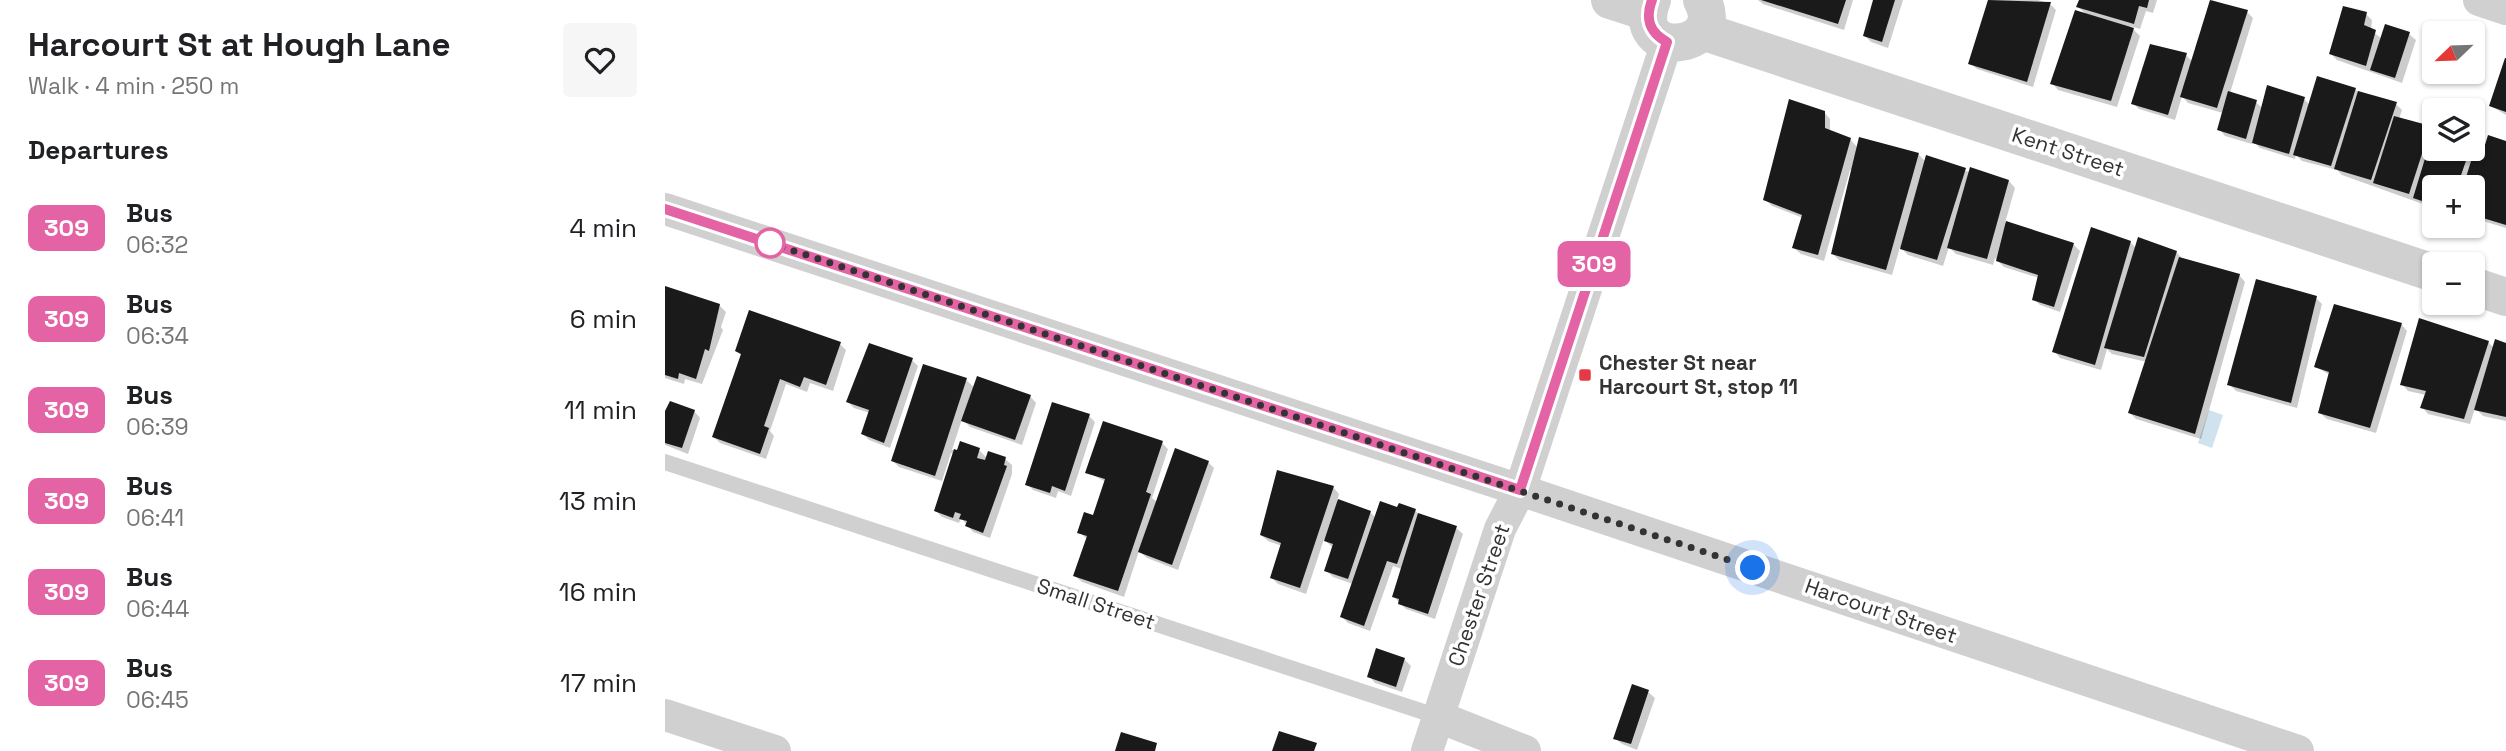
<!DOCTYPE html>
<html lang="en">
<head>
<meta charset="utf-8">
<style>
	body { margin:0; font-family:"Space Grotesk",sans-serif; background:#f6f6f6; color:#202124; height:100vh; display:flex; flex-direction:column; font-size:26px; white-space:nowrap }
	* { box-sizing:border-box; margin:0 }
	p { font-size:23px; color:#757577 }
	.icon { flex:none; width:38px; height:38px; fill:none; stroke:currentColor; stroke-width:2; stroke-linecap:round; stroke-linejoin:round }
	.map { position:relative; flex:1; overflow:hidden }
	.details { display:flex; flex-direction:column; background:#fff; width:665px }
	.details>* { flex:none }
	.badge { padding:0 14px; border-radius:10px; font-size:24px; line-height:46px }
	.needle { width:46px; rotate:247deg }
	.controls { position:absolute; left:1757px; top:21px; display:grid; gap:14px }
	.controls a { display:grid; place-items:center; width:63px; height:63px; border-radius:7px; background:#fff; box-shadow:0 2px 5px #0004; font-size:35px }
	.you { position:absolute; width:35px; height:35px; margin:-18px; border:5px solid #fff; border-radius:50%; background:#1a73e8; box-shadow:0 0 0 10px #1a73e833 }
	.map>.badge { position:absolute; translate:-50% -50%; box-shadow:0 0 0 4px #fff }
	h2 { padding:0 28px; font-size:26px; line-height:63px }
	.round { display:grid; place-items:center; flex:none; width:74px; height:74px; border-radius:7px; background:#f6f6f6 }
	.headline { display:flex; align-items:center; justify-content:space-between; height:119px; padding:0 28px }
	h1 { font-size:33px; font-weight:700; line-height:52px }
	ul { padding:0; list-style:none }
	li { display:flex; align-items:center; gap:21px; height:91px; padding:0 28px }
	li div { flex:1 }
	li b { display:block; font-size:26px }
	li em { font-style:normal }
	li .badge { min-width:77px; font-weight:700; text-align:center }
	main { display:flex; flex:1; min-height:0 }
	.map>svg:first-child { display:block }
</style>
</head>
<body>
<main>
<section class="details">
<div class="headline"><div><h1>Harcourt St at Hough Lane</h1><p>Walk · 4 min · 250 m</p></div><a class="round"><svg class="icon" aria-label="heart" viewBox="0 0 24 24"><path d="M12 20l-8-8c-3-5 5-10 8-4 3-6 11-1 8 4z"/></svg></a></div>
<h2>Departures</h2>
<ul>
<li><span class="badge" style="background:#e463a4;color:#fff">309</span><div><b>Bus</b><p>06:32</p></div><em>4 min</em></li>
<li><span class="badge" style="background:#e463a4;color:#fff">309</span><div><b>Bus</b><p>06:34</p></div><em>6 min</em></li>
<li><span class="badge" style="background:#e463a4;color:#fff">309</span><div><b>Bus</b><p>06:39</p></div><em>11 min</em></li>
<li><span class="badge" style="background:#e463a4;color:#fff">309</span><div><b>Bus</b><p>06:41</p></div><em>13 min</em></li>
<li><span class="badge" style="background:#e463a4;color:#fff">309</span><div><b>Bus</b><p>06:44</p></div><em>16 min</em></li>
<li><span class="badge" style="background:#e463a4;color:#fff">309</span><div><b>Bus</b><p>06:45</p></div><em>17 min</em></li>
</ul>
</section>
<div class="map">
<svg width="1841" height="751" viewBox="0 0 1841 751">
	<rect width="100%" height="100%" fill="#fff"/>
	<path fill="#cfe2ee" d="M1544 410 1558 415 1547 448 1533 443Z"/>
	<g fill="#0003">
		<path d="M1093 0H1188L1179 30 1098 4Z"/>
		<path d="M1210 0H1238L1223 48 1206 42 1200 36Z"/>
		<path d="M1324 0H1373L1385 4 1391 10 1368 87 1312 69 1305 63Z"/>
		<path d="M1415 0H1492L1488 13 1481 11 1475 29 1465 26 1475 36 1452 107 1393 90 1387 83 1422 15 1413 7Z"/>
		<path d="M1547 0 1582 12 1588 18 1565 93 1591 102 1598 109 1639 99 1645 105 1690 90 1731 104 1737 110 1734 119 1765 128 1769 132V149H1808L1810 133 1816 139 1809 160 1817 163 1841 143V228L1808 218V187H1769V208L1677 175 1672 170 1637 161 1631 155 1630 159 1595 148 1588 141 1587 144 1560 136 1554 129 1558 113 1523 103 1517 96 1510 120 1474 109 1468 103 1521 55 1528 62Z"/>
		<path d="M1701 14 1707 20 1706 30 1717 39 1721 26 1744 34 1751 40 1737 83 1672 60 1666 54Z"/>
		<path d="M1841 62V115L1826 106Z"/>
		<path d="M1159 112 1165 119V132L1185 139 1193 148 1253 154 1261 162 1344 181 1350 188 1340 223 1409 245 1415 251 1395 312 1375 305 1369 299 1374 278 1339 267 1330 258 1328 265 1291 254 1284 247 1278 266 1243 255 1235 247 1227 275 1174 260 1168 254 1188 170H1185L1159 261 1136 254 1129 248 1138 218 1107 206 1100 199Z"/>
		<path d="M1465 242 1471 248 1511 252 1517 258 1574 275 1580 282 1536 439 1471 419 1465 413 1482 362 1447 354 1442 349 1436 370 1395 358 1389 351Z"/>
		<path d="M0 291 55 306 61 312 56 327 58 330 37 384 20 379 19 384 0 378Z"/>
		<path d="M1651 298 1657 304 1632 408 1571 391 1564 384Z"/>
		<path d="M1736 324 1742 331 1711 433 1662 419 1655 413 1665 375 1651 367Z"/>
		<path d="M1823 342 1829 348 1841 345V421L1818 416 1810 408 1805 424 1763 414 1757 407 1761 395 1743 391 1737 384Z"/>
		<path d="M175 344 181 350 168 391 145 383 142 392 121 384 105 431 109 436 101 459 55 443 49 437 77 356 72 351Z"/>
		<path d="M247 360 253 366 225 448 204 440 198 434 205 413 189 408 183 402Z"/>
		<path d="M301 380 310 388 365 396 371 403 357 445 305 427 297 419 287 450H314L323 459H340L347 465V474L325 538 308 532 296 518 294 523 277 517 271 511 289 454 286 453 277 481 234 467 228 461Z"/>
		<path d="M29 411 35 418 23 454 0 445V413Z"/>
		<path d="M424 416 430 422 406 496 393 491 391 498 368 490 362 484Z"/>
		<path d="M497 443 503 449 487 498 493 503 543 462 549 468 513 570 482 558 474 551 459 597 417 582 410 576 422 539 414 532 429 517 441 482 422 472Z"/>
		<path d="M668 487 674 494 672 501 705 512 711 518 733 510H750L755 516 791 528 798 534 770 619 741 609 729 597 737 569 728 566 705 631 683 623 677 617 688 584 668 577 661 570 667 547 659 539 641 594 613 584 607 578 617 546 603 541 596 535Z"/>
		<path d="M739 659 746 666 737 692 710 683 704 676Z"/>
		<path d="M983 692 990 698 972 750 957 744 950 738Z"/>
	</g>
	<g fill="#1a1a1a">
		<path d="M1096 0H1181L1173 24Z"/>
		<path d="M1208 0H1230L1217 42 1198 36Z"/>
		<path d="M1323 0 1386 2 1362 82 1303 64Z"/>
		<path d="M1414 0H1484L1482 8 1474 6 1469 24 1411 7Z"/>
		<path d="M1545 0 1583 10 1552 108 1515 97Z"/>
		<path d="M1678 6 1702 12 1699 25 1711 30 1701 66 1664 54Z"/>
		<path d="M1410 10 1469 28 1446 101 1385 84Z"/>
		<path d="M1720 24 1745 32 1730 78 1705 70Z"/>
		<path d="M1485 44 1522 53 1503 115 1466 104Z"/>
		<path d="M1840 58H1841V112L1824 106Z"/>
		<path d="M1652 76 1691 88 1666 166 1628 155Z"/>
		<path d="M1602 85 1640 97 1624 154 1587 143Z"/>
		<path d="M1563 91 1592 100 1581 139 1552 130Z"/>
		<path d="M1693 91 1732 102 1706 180 1669 169Z"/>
		<path d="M1124 99 1160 111V128L1186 138 1153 255 1127 248 1137 215 1098 200Z"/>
		<path d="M1729 116 1766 126 1744 194 1708 183Z"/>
		<path d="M1769 129V149H1805L1792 187H1769V205L1748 198Z"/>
		<path d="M1823 135 1841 141V225L1808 215V187H1798L1807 158 1815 161Z"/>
		<path d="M1194 137 1254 153 1221 270 1166 254Z"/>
		<path d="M1261 155 1301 168 1272 260 1235 249Z"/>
		<path d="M1305 167 1344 180 1322 259 1282 248Z"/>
		<path d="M1341 221 1409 243 1389 307 1367 300 1373 275 1331 261Z"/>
		<path d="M1426 227 1466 241 1430 365 1387 352Z"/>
		<path d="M1473 237 1512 251 1479 357 1439 348Z"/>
		<path d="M1514 257 1575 274 1530 434 1463 413Z"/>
		<path d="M1591 279 1652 296 1626 403 1562 385Z"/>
		<path d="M0 286 55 304 44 351 40 349 31 379 14 373 13 379 0 375Z"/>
		<path d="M1669 304 1737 323 1705 428 1653 413 1664 372 1649 367Z"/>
		<path d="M84 310 176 342 161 385 139 377 135 387 115 379 99 426 104 428 95 454 47 437 76 354 70 351Z"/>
		<path d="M1754 318 1824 341 1799 419 1755 408 1761 391 1735 385Z"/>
		<path d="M1830 339 1841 343V417L1809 410Z"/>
		<path d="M204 343 248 358 219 443 196 434 204 410 181 402Z"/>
		<path d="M258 364 302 378 270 476 226 461Z"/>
		<path d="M312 376 366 395 350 440 296 421Z"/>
		<path d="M5 401 30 410 17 448 0 443V411Z"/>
		<path d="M387 402 425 414 400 491 387 486 385 493 360 485Z"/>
		<path d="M438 421 498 441 481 492 486 494 453 591 408 576 422 536 412 533 419 512 428 515 440 479 420 473Z"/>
		<path d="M295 441 315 448 312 458 320 460 323 451 341 457 339 465 342 466 318 533 300 526 302 521 294 519 296 514 290 512 288 518 269 511 289 449 292 450Z"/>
		<path d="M510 448 544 461 507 565 473 552Z"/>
		<path d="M612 470 669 486 635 588 605 578 616 543 595 535Z"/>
		<path d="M673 499 706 511 683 579 659 571 668 544 659 541Z"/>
		<path d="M715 501 732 507 734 503 751 509 732 564 722 561 699 626 675 617Z"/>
		<path d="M753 513 792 526 763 614 733 604 734 599 727 597Z"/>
		<path d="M711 648 740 658 731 687 702 677Z"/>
		<path d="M967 684 984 690 966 744 948 739Z"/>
		<path d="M614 731 652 743 649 751H607Z"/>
		<path d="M456 732 492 743 490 751H450Z"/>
	</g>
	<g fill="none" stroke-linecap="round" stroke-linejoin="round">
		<path stroke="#d0d0d0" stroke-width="16" d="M0 462 774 717"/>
		<g stroke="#d0d0d0" stroke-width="32">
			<path d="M1814 0 1841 9"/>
			<path d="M0 209 855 490 1633 751"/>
			<path d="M0 715 110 751"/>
			<path d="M774 717 860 751"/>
			<path d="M762 751 835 529 855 490 1002 42"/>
		</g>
		<g stroke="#d0d0d0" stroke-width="38">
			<path d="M945 0 982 12"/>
			<path d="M987 0C962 62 1065 51 1037 0"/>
			<path d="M1037 31 1769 273"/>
			<path d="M1808 286 1841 297"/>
		</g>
	</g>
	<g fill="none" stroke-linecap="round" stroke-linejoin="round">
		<g stroke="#fff" stroke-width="16">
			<path id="line" d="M0 209 855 490 1002 42C984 32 980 19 987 0"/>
		</g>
		<use href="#line" stroke="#e463a4" stroke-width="10"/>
		<path stroke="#333" stroke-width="7" stroke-dasharray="0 12.6" d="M105 243 1088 568"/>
	</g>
	<circle fill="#fff" stroke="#e463a4" stroke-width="3.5" cx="105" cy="243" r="14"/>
	<rect fill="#e63946" stroke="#fff" stroke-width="2.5" x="913" y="368" width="14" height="14" rx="3.5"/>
	<g text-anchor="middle" stroke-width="7" stroke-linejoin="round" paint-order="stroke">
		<g font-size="21" fill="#333" stroke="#fff">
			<text transform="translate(1403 152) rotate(18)" y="7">Kent Street</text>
			<text transform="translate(814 595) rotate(-71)" y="7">Chester Street</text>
			<text transform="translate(431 604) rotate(18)" y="7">Small Street</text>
			<text transform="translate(1216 611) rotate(19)" y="7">Harcourt Street</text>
		</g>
		<g font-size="21" font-weight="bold" fill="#333" stroke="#fff" text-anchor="start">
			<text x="934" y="370">Chester St near<tspan x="934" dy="24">Harcourt St, stop 11</tspan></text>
		</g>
	</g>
</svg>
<div class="controls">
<a><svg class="needle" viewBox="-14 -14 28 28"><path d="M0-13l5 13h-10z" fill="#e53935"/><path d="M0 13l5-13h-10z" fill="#757577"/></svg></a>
<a><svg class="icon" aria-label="layers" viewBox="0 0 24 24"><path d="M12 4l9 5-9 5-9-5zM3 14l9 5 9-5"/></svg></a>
<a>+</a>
<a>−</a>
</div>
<div class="you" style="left:1088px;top:568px"></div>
<b class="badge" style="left:929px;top:264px;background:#e463a4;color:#fff">309</b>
</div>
</main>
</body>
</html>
